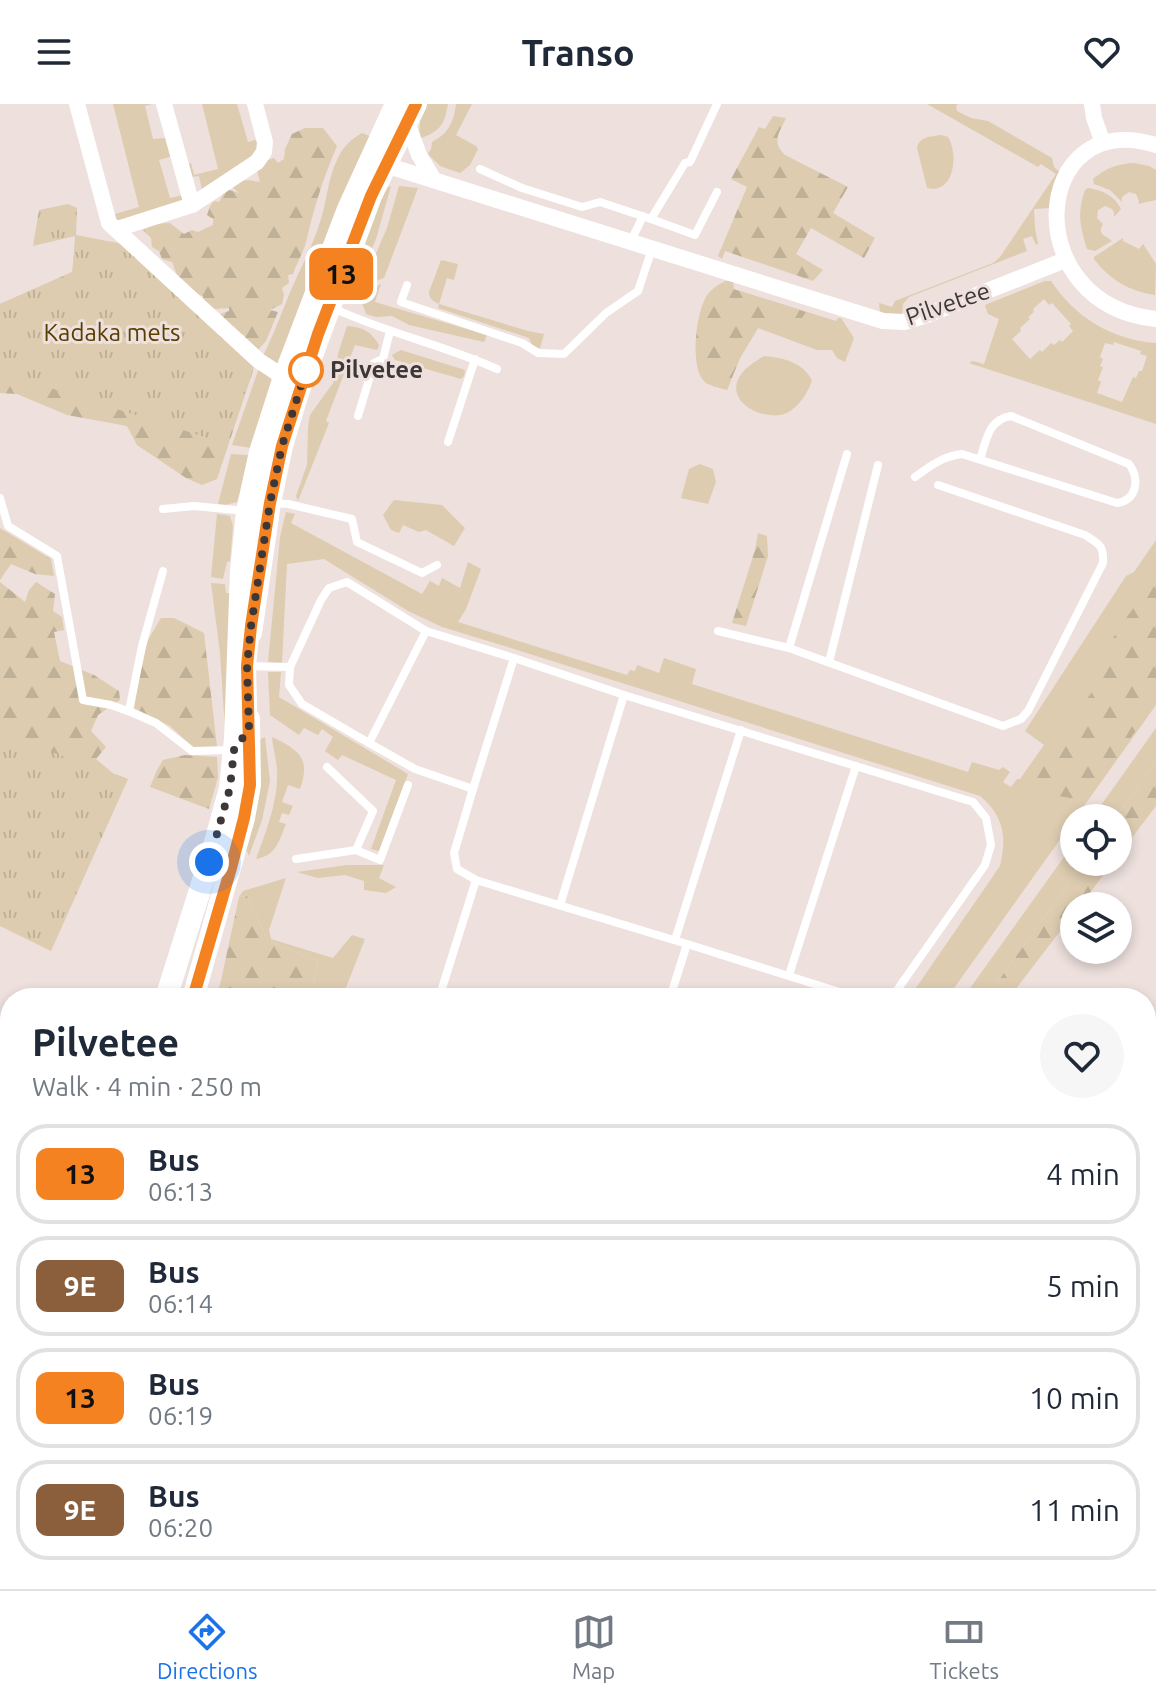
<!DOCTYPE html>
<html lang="en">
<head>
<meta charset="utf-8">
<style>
	body { margin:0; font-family:Ubuntu,sans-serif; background:#f6f6f7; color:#1f2937; height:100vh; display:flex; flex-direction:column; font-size:30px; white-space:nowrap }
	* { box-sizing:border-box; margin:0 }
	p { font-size:26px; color:#747a83 }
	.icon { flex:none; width:44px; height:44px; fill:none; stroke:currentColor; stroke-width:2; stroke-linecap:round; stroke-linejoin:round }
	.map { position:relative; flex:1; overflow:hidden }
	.panel { position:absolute; left:0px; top:884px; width:1156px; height:602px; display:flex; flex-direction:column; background:#fff; border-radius:32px 32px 0 0; box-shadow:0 4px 12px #0003 }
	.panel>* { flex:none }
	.badge { padding:0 16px; border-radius:12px; font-size:28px; line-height:52px }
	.controls { position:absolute; left:1060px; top:700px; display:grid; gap:16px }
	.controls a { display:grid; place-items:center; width:72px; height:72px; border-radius:50%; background:#fff; box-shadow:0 4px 12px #0003; font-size:40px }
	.you { position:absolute; width:40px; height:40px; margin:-20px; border:6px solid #fff; border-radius:50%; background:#1a73e8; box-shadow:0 0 0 12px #1a73e833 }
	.map>.badge { position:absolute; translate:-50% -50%; box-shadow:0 0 0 4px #fff }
	.round { display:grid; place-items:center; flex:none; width:84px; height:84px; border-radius:42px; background:#f6f6f7 }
	.headline { display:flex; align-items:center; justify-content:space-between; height:136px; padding:0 32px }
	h1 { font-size:38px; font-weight:700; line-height:60px }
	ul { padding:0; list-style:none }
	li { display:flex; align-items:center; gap:24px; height:100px; margin:0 16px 12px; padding:0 16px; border:4px solid #e0e1e3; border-radius:32px }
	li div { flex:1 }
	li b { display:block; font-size:30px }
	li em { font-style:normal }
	li .badge { min-width:88px; font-weight:700; text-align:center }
	header { display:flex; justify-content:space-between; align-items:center; height:104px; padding:0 32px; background:#fff; font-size:36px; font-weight:700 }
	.dock { display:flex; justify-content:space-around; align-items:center; height:112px; border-top:2px solid #e0e1e3; background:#fff; font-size:22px; color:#747a83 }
	.dock a { display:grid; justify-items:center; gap:4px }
	.dock .active { color:#1a73e8 }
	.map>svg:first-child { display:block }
</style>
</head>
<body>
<header><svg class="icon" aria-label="menu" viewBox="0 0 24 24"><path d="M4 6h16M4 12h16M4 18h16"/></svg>Transo<svg class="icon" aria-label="heart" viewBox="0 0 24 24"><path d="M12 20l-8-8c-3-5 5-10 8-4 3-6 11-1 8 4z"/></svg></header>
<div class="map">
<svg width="1156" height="1485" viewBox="0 0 1156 1485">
	<defs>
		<pattern id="forest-firs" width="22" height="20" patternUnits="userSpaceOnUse" patternTransform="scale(2)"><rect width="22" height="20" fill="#ddccb0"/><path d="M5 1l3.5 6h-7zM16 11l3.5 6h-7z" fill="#bfb098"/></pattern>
		<pattern id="park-tufts" width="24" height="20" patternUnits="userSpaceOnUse" patternTransform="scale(2)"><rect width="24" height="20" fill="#ddccb0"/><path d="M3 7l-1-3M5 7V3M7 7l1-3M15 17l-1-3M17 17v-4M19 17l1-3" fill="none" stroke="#bfb098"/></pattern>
	</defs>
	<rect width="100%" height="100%" fill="#ede0dd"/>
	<g fill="#ddccb0" fill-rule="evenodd">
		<path d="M113 0H152L145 2 153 35 166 34 171 50 170 53 159 56 170 94 184 91 186 98 116 117 115 110 139 103Z"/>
		<path d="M202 0H237L248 38 255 36 259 38 260 48 204 90 194 89 202 86 199 72 191 73 188 60 191 59 194 71 218 65Z"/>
		<path d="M427 0H448C444 22 440 27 419 35L420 16Z"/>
		<path d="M456 0H472L456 31 476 42 478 45 470 61 460 69 440 62 428 50 431 45 432 38C448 30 454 18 456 0Z"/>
		<path d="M927 0H958L956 2 957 7 971 14 988 17 1052 54 1054 63 1061 69 1053 86 1050 104 1034 105 1035 124 1038 140 1036 141 1032 132 1023 135 1027 147 909 193 903 200 902 211H885L880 208 879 199 892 203 895 197 993 159 1000 153 1056 70 1041 60 1038 63Z"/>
		<path d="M362 29 372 33 281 259 277 260 263 252C274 230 282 207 292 184 301 163 312 143 319 121 327 100 327 76 337 56 342 44 351 35 362 29Z"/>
		<path d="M941 31 948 33C959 51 954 91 927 84L917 44C920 32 930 33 941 31Z"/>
		<path d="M1134 59 1149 62 1156 66V96L1138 100 1139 97 1136 90 1129 88 1122 93V98L1110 86 1094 80 1093 75C1106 64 1117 60 1134 59Z"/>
		<path d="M391 82 376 135 348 200 345 194 385 84Z"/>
		<path d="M399 82 418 84 384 174 362 182 387 124Z"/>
		<path d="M1088 84C1102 86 1115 92 1121 105L1114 113V108L1112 105 1105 102 1098 106 1097 114 1103 120C1097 131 1105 131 1112 137L1095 147 1087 145C1080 122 1077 109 1085 86Z"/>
		<path d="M1123 134V137L1139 145 1143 140 1156 160 1155 191C1129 187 1110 176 1094 155V153Z"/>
		<path d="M441 156 458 160 454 176 447 174 439 200 528 227 544 230 540 244 533 243 529 234 438 204 439 200C433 197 429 195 429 188Z"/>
		<path d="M726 177 733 178 734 185 836 217 838 214H841L854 234 845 258 837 254 832 246H817L758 224 740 254 727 286 706 279C690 261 695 213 706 193 710 186 719 180 726 177Z"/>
		<path d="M1045 177H1051C1075 213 1112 236 1156 239V320L969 259 973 257 984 260 999 215 988 210 985 202 987 200ZM1044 195 1049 201 1052 199 1071 220 1069 222 1073 227 1062 238 1060 236 1054 241 1051 239 1042 248 1040 246 1030 255 1012 235 1021 227 1020 224 1030 215 1028 213 1034 208 1033 205ZM1114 238 1141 247 1140 250 1147 252 1142 267H1139L1136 274 1133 273 1122 298 1097 289 1101 278 1098 276 1103 263 1100 262 1103 255 1100 253 1105 239 1113 241Z"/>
		<path d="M381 180 375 198 487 231 484 238 409 221 392 212 376 213 366 210 359 190Z"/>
		<path d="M347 222C362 223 371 227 379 241L377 246 355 241 326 317 329 319 298 397 296 392 307 361 308 324 310 311 333 279 337 264 338 250Z"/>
		<path d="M401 246 465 266 464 272 461 275 395 256 392 251Z"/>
		<path d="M764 252C784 254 802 258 812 276 808 290 795 309 780 311 761 314 731 300 737 278 741 266 754 258 764 252Z"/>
		<path d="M259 264 274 278 258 345 232 341Z"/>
		<path d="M231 350 247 351 251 353 250 359 237 398 225 401 218 400Z"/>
		<path d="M700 360 713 365 716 378 708 400 681 394 689 365Z"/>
		<path d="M394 396 442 401 465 424 454 442 426 426 419 428 403 421 399 429 391 426 383 411Z"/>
		<path d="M286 408 295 410 291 419 422 490 430 477 439 482 442 474 460 484 468 458 481 465 466 505 458 518 627 571 630 566 635 567 637 561 659 569 664 554 696 565 692 580 968 668 972 658 999 666 1003 663 1010 668 1003 678 1011 683 1017 675H1020L1044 641 1025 627 1126 472 1134 468 1156 436V601L947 894H909L1000 762C1007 733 1004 712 980 692L514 545 442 523 408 507 324 455 287 460 282 559 268 558 280 433Z"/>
		<path d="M217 410 230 412 233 422 230 457 227 458 223 475 211 473Z"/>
		<path d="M211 479 225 480 226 489H232L226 642 220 549Z"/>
		<path d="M268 568H281L279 593 408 670 379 747 371 745 396 676 342 651 338 656 325 647 333 633 322 625 318 631 304 624 299 631 270 611Z"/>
		<path d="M1156 624V658L1115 714H1092Z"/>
		<path d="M265 633 270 677 262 716 249 752 246 745 259 636Z"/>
		<path d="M272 633C299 646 311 654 300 685L288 681 282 698 293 702 289 711 282 709 279 718 286 720C279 737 276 752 256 755 266 727 279 696 277 665 276 654 273 644 272 633Z"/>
		<path d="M1074 739V758H1084L986 894H963Z"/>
		<path d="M347 761H384L379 774 396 783 386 789 364 786V777L345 771 318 774 297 768Z"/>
		<path d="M286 774 269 826 271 835 333 854 352 831 365 835 342 894H311L318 857 268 837 247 792 239 793 243 787Z"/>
		<path d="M196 1476H311L305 1485H192Z"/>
		<path d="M622 1476H882V1485H635Z"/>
	</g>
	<g fill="url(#forest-firs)">
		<path d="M773 12 786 14C779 30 771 37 785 51L848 83 833 109 875 134 864 154 811 124 796 150 823 166 813 177 725 147 722 155 718 152 747 83 731 75 759 23 765 25Z"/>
		<path d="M305 24H323L337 42C324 72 314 103 307 134 305 146 297 158 293 170L288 171 289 179 282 184 284 191 282 200 270 206 278 208 266 237 257 247 247 241 244 231C231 229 225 223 220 210L229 207V204L214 205 204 199 203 192 197 190 177 171 172 158 162 155 159 147 152 143 151 134 143 126 153 120 170 119 184 130 192 126 198 128 213 121V115L207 111 210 102 214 97 219 98 226 85 239 89 232 83C239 74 250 76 260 78L257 66 263 58 274 54 278 59 284 55 285 45 292 30Z"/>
		<path d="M76 131 253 267 217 375 202 381 186 374 137 341 127 322 67 311 17 290 0 289V200L72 168Z"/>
		<path d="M726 177 733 178V185L806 208 797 221 758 224 740 254 727 286C720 284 709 282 704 277 689 262 697 209 707 192 711 185 719 180 726 177Z"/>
		<path d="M0 424 51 455 54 472 35 470 11 460 0 476Z"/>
		<path d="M758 429 767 432 768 452 746 522 732 519 755 446Z"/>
		<path d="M1156 473V598L1093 687 1083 696 1039 689 1026 675 1092 588C1097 547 1133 506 1156 473Z"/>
		<path d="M0 478 25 498 29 486 36 478 55 490 53 507 62 513 64 526 54 528 60 557 94 571 119 587 120 596 98 611 91 627 106 643 96 655 114 670 128 675 0 822Z"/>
		<path d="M161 514H174L204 529 217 643 194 644 170 622 134 604 138 577 148 536Z"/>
		<path d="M185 651 217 653 218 673 209 705 150 683 157 666 163 656Z"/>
		<path d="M1156 658V702L1118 752V714H1115Z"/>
		<path d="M1084 758H1113L1080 802H1074V809L1009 894H986Z"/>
		<path d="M247 792 268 837 318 857 311 894H217L215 892 220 881 239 793Z"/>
	</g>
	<g fill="url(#park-tufts)">
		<path d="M68 100 77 104 76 131 123 140 254 263 227 340 0 268V200L73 168 75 132 33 142 39 106Z"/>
		<path d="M0 630 128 675 51 847 0 822Z"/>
	</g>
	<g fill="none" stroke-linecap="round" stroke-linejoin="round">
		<g stroke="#fff" stroke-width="8">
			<path d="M480 65 522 84 582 103 600 98 651 115 685 59 690 58 717 0"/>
			<path d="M651 115 695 131 717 88"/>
			<path d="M631 137 643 112"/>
			<path d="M407 181 401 198 522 239 538 249 564 250 606 209 638 187 652 145"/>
			<path d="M333 204C386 229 444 241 497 265"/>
			<path d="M358 312 374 259 383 255 390 227"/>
			<path d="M448 338 475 255"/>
			<path d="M915 373C930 362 943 352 962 350L1117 399C1137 396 1140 375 1129 360L1011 312C988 316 987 335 980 355"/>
			<path d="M0 394 8 422 57 452 83 596 111 601 133 609 156 619 192 647 231 646"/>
			<path d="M271 399 288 400 352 415 357 438 422 469 437 461"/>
			<path d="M163 405 194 402 246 407"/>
			<path d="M718 527 789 544 1003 622 1021 615 1028 607 1103 459C1104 441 1099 440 1085 431L938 381"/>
			<path d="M789 544 847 350"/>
			<path d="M514 554 624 591 973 698 986 714 991 741 985 761 895 889 879 894"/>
			<path d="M829 558 878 361"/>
			<path d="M247 562 290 563"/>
			<path d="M129 607 142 542 163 467"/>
			<path d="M369 639 426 527"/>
			<path d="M356 746 380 756 408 681"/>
			<path d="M296 755 356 746 373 707 327 663"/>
			<path d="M476 776 687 840 670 894"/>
			<path d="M560 801 624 591"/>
			<path d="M675 836 741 626"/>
			<path d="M687 840 846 890 864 894"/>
			<path d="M789 871 856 662"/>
			<path d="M439 894 476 776 457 765 454 749 473 685 415 665 369 639 302 600 289 581 290 563 321 496 329 484 347 478 426 527 514 554 473 685"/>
			<path d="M0 972 10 978"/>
			<path d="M1146 1300 1156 1310"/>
			<path d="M0 1325H10"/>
			<path d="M0 1390 10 1397"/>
			<path d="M114 1476 125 1485"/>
			<path d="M458 1485 464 1476"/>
			<path d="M549 1485 565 1483"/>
		</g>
		<g stroke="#fff" stroke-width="16">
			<path d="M77 0 109 119 259 257 284 273"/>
			<path d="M164 0 192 101"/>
			<path d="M1092 0 1094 14 1103 39"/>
			<path d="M407 18 419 51 434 76"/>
			<path d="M1156 41C1030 2 1017 201 1156 215"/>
			<path d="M376 58 883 217 904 218 927 211 1065 156"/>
			<path d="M117 125 192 101 257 58 264 48 265 38 255 0"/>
			<path d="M1146 1006 1156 992"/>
			<path d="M1146 1190 1156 1196"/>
			<path d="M951 1476 961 1485"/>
		</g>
		<g stroke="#fff" stroke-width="22">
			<path d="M251 529 270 399 282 342 297 292 371 92 416 0"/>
			<path d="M166 894 216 735 230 684 235 634 241 467 247 407 260 348 284 273 348 105 396 0"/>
			<path d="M193 894 244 714 250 681 249 615"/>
			<path d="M0 1235 10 1221"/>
			<path d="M0 1254 10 1247"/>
		</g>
		<g stroke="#fff" stroke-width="26">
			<path d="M0 1131 10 1133"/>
			<path d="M0 1156H10"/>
			<path d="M0 1192 10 1186"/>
			<path d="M501 1476 514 1485"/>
			<path d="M565 1476 579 1485"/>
		</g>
	</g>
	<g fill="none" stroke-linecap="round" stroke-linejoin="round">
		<g stroke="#fff" stroke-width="18">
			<path id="line" d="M193 894 231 764 244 714 250 681 247 562 251 522 270 399 282 342 318 230 371 92 416 0"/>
		</g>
		<use href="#line" stroke="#f58220" stroke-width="12"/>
		<path stroke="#3d3837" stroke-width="8" stroke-dasharray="0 14.4" d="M209 758 230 684 234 646 249 625 247 562 251 522 270 399 282 342 306 266"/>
	</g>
	<circle fill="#fff" stroke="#f58220" stroke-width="4" cx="306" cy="266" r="16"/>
	<g text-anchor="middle" stroke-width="6" stroke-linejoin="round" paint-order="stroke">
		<g font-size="24" fill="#3d3837" stroke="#ede0dd">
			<text transform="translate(948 200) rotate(-19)" y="8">Pilvetee</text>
		</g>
		<g font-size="24" fill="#583e00" stroke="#ede0dd">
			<text x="112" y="237">Kadaka mets</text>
		</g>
		<g font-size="24" font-weight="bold" fill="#3d3837" stroke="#ede0dd" text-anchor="start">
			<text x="330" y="274">Pilvetee</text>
		</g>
	</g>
</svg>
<div class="controls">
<a><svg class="icon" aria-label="locate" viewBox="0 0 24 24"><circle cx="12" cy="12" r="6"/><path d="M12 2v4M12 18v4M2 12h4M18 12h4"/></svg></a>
<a><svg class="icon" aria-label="layers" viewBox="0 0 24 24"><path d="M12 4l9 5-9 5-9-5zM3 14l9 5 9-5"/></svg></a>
</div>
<div class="you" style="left:209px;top:758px"></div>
<b class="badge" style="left:341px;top:170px;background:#f58220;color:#111">13</b>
<section class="panel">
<div class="headline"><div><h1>Pilvetee</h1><p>Walk · 4 min · 250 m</p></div><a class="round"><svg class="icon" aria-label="heart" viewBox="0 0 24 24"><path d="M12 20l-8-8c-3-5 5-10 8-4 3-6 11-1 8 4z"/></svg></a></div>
<ul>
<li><span class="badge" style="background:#f58220;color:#111">13</span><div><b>Bus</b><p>06:13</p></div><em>4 min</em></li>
<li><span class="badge" style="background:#8b5e3c;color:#fff">9E</span><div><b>Bus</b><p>06:14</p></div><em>5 min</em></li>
<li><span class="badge" style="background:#f58220;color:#111">13</span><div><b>Bus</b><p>06:19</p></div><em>10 min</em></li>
<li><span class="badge" style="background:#8b5e3c;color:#fff">9E</span><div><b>Bus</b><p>06:20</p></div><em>11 min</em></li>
</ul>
</section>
</div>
<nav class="dock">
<a class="active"><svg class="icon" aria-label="directions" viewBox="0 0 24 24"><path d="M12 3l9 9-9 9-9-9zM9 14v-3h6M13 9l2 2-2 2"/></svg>Directions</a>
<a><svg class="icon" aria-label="map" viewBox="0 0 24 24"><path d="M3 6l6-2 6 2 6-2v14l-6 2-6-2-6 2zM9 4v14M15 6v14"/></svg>Map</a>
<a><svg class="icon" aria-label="tickets" viewBox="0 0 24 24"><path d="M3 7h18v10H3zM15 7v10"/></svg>Tickets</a>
</nav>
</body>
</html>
